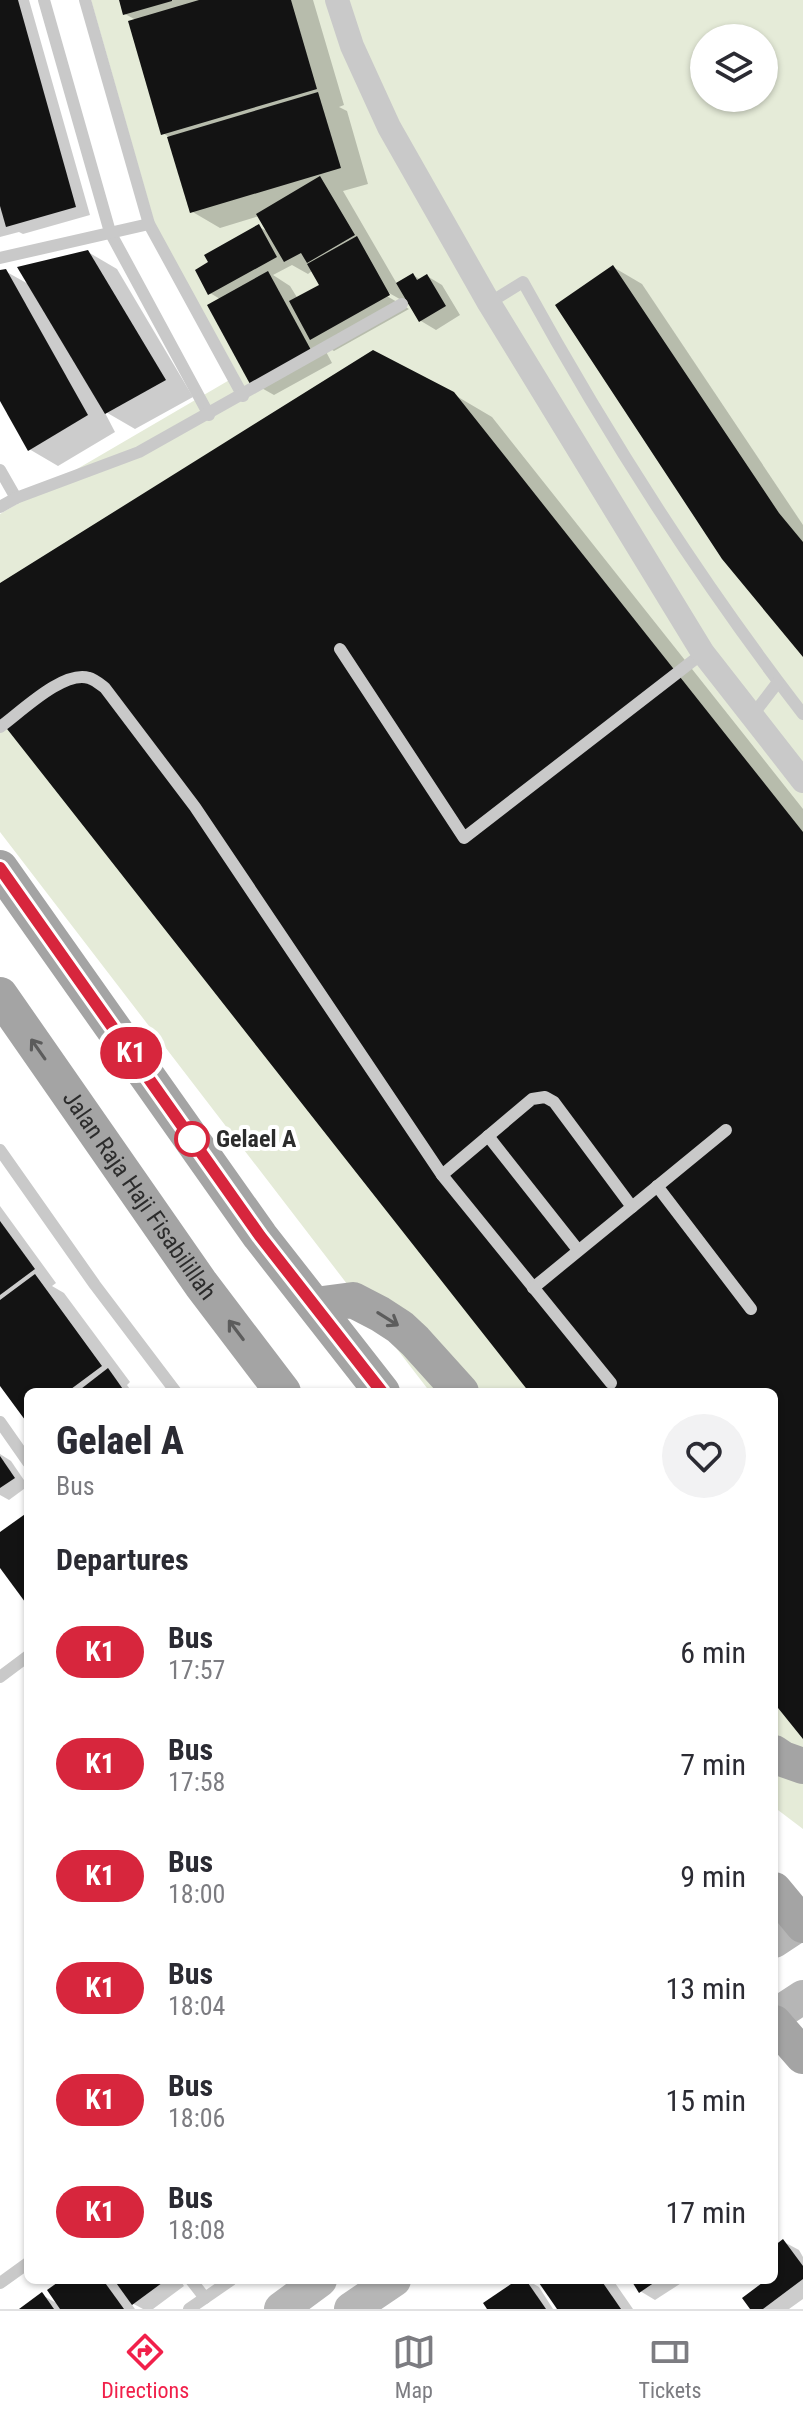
<!DOCTYPE html>
<html lang="en">
<head>
<meta charset="utf-8">
<style>
	body { margin:0; font-family:"Roboto Condensed",sans-serif; background:#f2f2f3; color:#2b2b33; height:100vh; display:flex; flex-direction:column; font-size:30px; white-space:nowrap }
	* { box-sizing:border-box; margin:0 }
	p { font-size:26px; color:#7c7c81 }
	.icon { flex:none; width:44px; height:44px; fill:none; stroke:currentColor; stroke-width:2; stroke-linecap:round; stroke-linejoin:round }
	.map { position:relative; flex:1; overflow:hidden }
	.details { position:absolute; left:24px; top:1388px; width:754px; height:896px; display:flex; flex-direction:column; background:#fff; border-radius:12px; box-shadow:0 2px 6px #0004 }
	.details>* { flex:none }
	.badge { padding:0 16px; border-radius:26px; font-size:28px; line-height:52px }
	.fabs { position:absolute; left:690px; top:24px; display:grid; gap:16px }
	.fabs a { display:grid; place-items:center; width:88px; height:88px; border-radius:50%; background:#fff; box-shadow:0 2px 6px #0004; font-size:40px }
	.map>.badge { position:absolute; translate:-50% -50%; box-shadow:0 0 0 4px #fff }
	h2 { padding:0 32px; font-size:30px; line-height:72px }
	.round { display:grid; place-items:center; flex:none; width:84px; height:84px; border-radius:42px; background:#f2f2f3 }
	.head { display:flex; align-items:center; justify-content:space-between; height:136px; padding:0 32px }
	h1 { font-size:38px; font-weight:800; line-height:60px }
	ul { padding:0; list-style:none }
	li { display:flex; align-items:center; gap:24px; height:112px; padding:0 32px }
	li div { flex:1 }
	li b { display:block; font-size:30px }
	li em { font-style:normal }
	li .badge { min-width:88px; font-weight:700; text-align:center }
	.tab-bar { display:flex; justify-content:space-around; align-items:center; height:112px; border-top:2px solid #e1e1e2; background:#fff; font-size:22px; color:#7c7c81 }
	.tab-bar a { display:grid; justify-items:center; gap:4px }
	.tab-bar .selected { color:#f1204a }
	.map>svg:first-child { display:block }
</style>
</head>
<body>
<div class="map">
<svg width="803" height="2309" viewBox="0 0 803 2309">
	<rect width="100%" height="100%" fill="#fff"/>
	<path fill="#e5ebd8" fill-rule="evenodd" d="M91 0H803V1829L774 1807V1392H430L0 832V514L238 375 155 225ZM704 38H764V98H704Z"/>
	<g fill="#0003" fill-rule="evenodd">
		<path d="M0 0H29L90 215 23 234 19 232 0 237Z"/>
		<path d="M121 0H313L344 105 339 107 347 111 368 184 343 191 397 284 413 275 421 280 427 276 442 285 460 315 436 330 421 321 412 306 382 289 380 292 409 309 334 351 322 344 332 363 274 395 251 382 220 299 210 293 259 227 269 232 259 216 220 228 191 211 169 137 163 133 136 20 125 14ZM292 265 308 274 313 270 322 286 298 299 290 286 273 275Z"/>
		<path d="M88 252 117 269 193 397 135 429 104 411 115 432 58 466 29 449 0 397V272L5 271 30 285Z"/>
		<path d="M613 267 642 284 803 525V654Z"/>
		<path d="M453 394 492 417 803 809V1736L774 1699V1392H532L0 717V586Z"/>
		<path d="M0 1206 56 1283 52 1286 64 1293 130 1382 127 1385 132 1392H28V1420L0 1383Z"/>
		<path d="M0 1454 11 1461 28 1486 9 1500 0 1495Z"/>
		<path d="M784 2242 799 2250 803 2257V2299L789 2309H753L770 2280H774V2249Z"/>
		<path d="M64 2280H180L184 2286 153 2309H143L130 2302 135 2309H23L42 2295 60 2305Z"/>
		<path d="M521 2280H527L539 2287 553 2309H490Z"/>
		<path d="M540 2280H613L633 2309H560Z"/>
		<path d="M633 2280H686L655 2300 640 2291Z"/>
	</g>
	<g fill="#131313">
		<path d="M0 0H18L76 207 6 227 0 206Z"/>
		<path d="M119 0H172V1L123 15Z"/>
		<path d="M199 0H291L317 89 161 135 128 21Z"/>
		<path d="M318 92 341 168 190 213 167 137Z"/>
		<path d="M320 176 355 235 307 263 301 253 284 262 256 214Z"/>
		<path d="M259 224 277 257 208 295 195 270 208 262 204 255Z"/>
		<path d="M357 236 390 295 310 340 289 301 319 285 307 264Z"/>
		<path d="M88 250 166 380 105 414 17 267Z"/>
		<path d="M613 265 779 513 803 542V657L722 559 555 305Z"/>
		<path d="M6 269 88 415 28 451 0 401V270Z"/>
		<path d="M268 271 311 350 250 384 207 305Z"/>
		<path d="M413 273 417 280 427 274 446 306 419 322 396 283Z"/>
		<path d="M373 350 454 392 803 832V1739L774 1703V1392H529L0 720V583Z"/>
		<path d="M0 1221 35 1269 0 1295Z"/>
		<path d="M35 1274 102 1366 67 1392H28V1424L0 1386V1300Z"/>
		<path d="M108 1368 125 1392H77Z"/>
		<path d="M0 1456 15 1478 0 1488Z"/>
		<path d="M28 1512V1606L0 1568V1532Z"/>
		<path d="M783 2239 803 2266V2279L763 2309H750L742 2298 766 2280H774V2246Z"/>
		<path d="M61 2280H103L124 2309H60L47 2290Z"/>
		<path d="M114 2280H166L132 2305Z"/>
		<path d="M517 2280H526L546 2309H487L483 2303Z"/>
		<path d="M537 2280H601L621 2309H557Z"/>
		<path d="M631 2280H658L639 2293Z"/>
		<path d="M42 2292 54 2309H19Z"/>
	</g>
	<g fill="none" stroke-linecap="round" stroke-linejoin="round">
		<g stroke="#c9c9c9" stroke-width="12">
			<path d="M44 0 110 232 209 415"/>
			<path d="M85 0 149 224 243 396"/>
			<path d="M0 258 149 224"/>
			<path d="M489 303 523 282C606 433 698 578 803 714"/>
			<path d="M0 470 16 498"/>
			<path d="M0 507 16 498 139 452 402 304"/>
			<path d="M340 649 464 838 703 653"/>
			<path d="M752 716 778 682"/>
			<path d="M0 727C21 712 63 670 89 678 94 679 101 685 105 688L195 807 442 1175 611 1383"/>
			<path d="M488 1136 578 1250"/>
			<path d="M0 1150 95 1285 176 1392"/>
			<path d="M442 1175 532 1099 545 1097 554 1102 632 1207 533 1288"/>
			<path d="M657 1186 751 1309"/>
			<path d="M632 1207 726 1130"/>
			<path d="M0 1422 28 1462"/>
			<path d="M0 1677 28 1656"/>
			<path d="M191 2280 205 2298"/>
			<path d="M0 2283 28 2263"/>
			<path d="M189 2309 231 2280"/>
		</g>
		<path stroke="#c9c9c9" stroke-width="24" d="M337 0 352 46 389 127 489 303 703 653 803 781"/>
		<g stroke="#b6b6b6" stroke-width="34">
			<path d="M774 1941 803 1922"/>
			<path d="M774 2016 803 1997"/>
			<path d="M281 2309 320 2280"/>
			<path d="M351 2309 394 2280"/>
		</g>
		<g stroke="#a4a4a4" stroke-width="36">
			<path d="M0 868 260 1236 382 1392"/>
			<path id="s1" d="M0 995 201 1284 283 1392"/>
			<path d="M315 1305 353 1300 380 1314 400 1327 415 1341 461 1392"/>
			<path d="M774 1753 783 1759 803 1766"/>
			<path d="M774 1890 803 1925"/>
			<path d="M774 2023 803 2056"/>
		</g>
	</g>
	<defs><path id="oneway-shaft" d="M-6 0H5M1.5-3L5.5 0L1.5 3" fill="none" stroke-width="1.6" stroke-linecap="round" stroke-linejoin="round" transform="scale(2)"/></defs>
	<g stroke="#5c5c5c">
		<use href="#oneway-shaft" transform="translate(38 1049) rotate(-125)"/>
		<use href="#oneway-shaft" transform="translate(388 1319) rotate(32)"/>
		<use href="#oneway-shaft" transform="translate(236 1330) rotate(-127)"/>
	</g>
	<g fill="none" stroke-linecap="round" stroke-linejoin="round">
		<g stroke="#fff" stroke-width="18">
			<path id="line" d="M0 868 260 1236 382 1392"/>
		</g>
		<use href="#line" stroke="#d7263d" stroke-width="12"/>
	</g>
	<circle fill="#fff" stroke="#d7263d" stroke-width="4" cx="192" cy="1139" r="16"/>
	<g text-anchor="middle" stroke-width="8" stroke-linejoin="round" paint-order="stroke">
		<g font-size="24" font-weight="bold" fill="#2c2c2c" stroke="#fff" text-anchor="start">
			<text x="216" y="1147">Gelael A</text>
		</g>
		<g font-size="24" fill="#2c2c2c" stroke="#fff">
			<text dy="8" stroke="none"><textPath href="#s1" startOffset="244">Jalan Raja Haji Fisabilillah</textPath></text>
		</g>
	</g>
</svg>
<div class="fabs">
<a><svg class="icon" aria-label="layers" viewBox="0 0 24 24"><path d="M12 4l9 5-9 5-9-5zM3 14l9 5 9-5"/></svg></a>
</div>
<b class="badge" style="left:131px;top:1053px;background:#d7263d;color:#fff">K1</b>
<section class="details">
<div class="head"><div><h1>Gelael A</h1><p>Bus</p></div><a class="round"><svg class="icon" aria-label="heart" viewBox="0 0 24 24"><path d="M12 20l-8-8c-3-5 5-10 8-4 3-6 11-1 8 4z"/></svg></a></div>
<h2>Departures</h2>
<ul>
<li><span class="badge" style="background:#d7263d;color:#fff">K1</span><div><b>Bus</b><p>17:57</p></div><em>6 min</em></li>
<li><span class="badge" style="background:#d7263d;color:#fff">K1</span><div><b>Bus</b><p>17:58</p></div><em>7 min</em></li>
<li><span class="badge" style="background:#d7263d;color:#fff">K1</span><div><b>Bus</b><p>18:00</p></div><em>9 min</em></li>
<li><span class="badge" style="background:#d7263d;color:#fff">K1</span><div><b>Bus</b><p>18:04</p></div><em>13 min</em></li>
<li><span class="badge" style="background:#d7263d;color:#fff">K1</span><div><b>Bus</b><p>18:06</p></div><em>15 min</em></li>
<li><span class="badge" style="background:#d7263d;color:#fff">K1</span><div><b>Bus</b><p>18:08</p></div><em>17 min</em></li>
</ul>
</section>
</div>
<nav class="tab-bar">
<a class="selected"><svg class="icon" aria-label="directions" viewBox="0 0 24 24"><path d="M12 3l9 9-9 9-9-9zM9 14v-3h6M13 9l2 2-2 2"/></svg>Directions</a>
<a><svg class="icon" aria-label="map" viewBox="0 0 24 24"><path d="M3 6l6-2 6 2 6-2v14l-6 2-6-2-6 2zM9 4v14M15 6v14"/></svg>Map</a>
<a><svg class="icon" aria-label="tickets" viewBox="0 0 24 24"><path d="M3 7h18v10H3zM15 7v10"/></svg>Tickets</a>
</nav>
</body>
</html>
